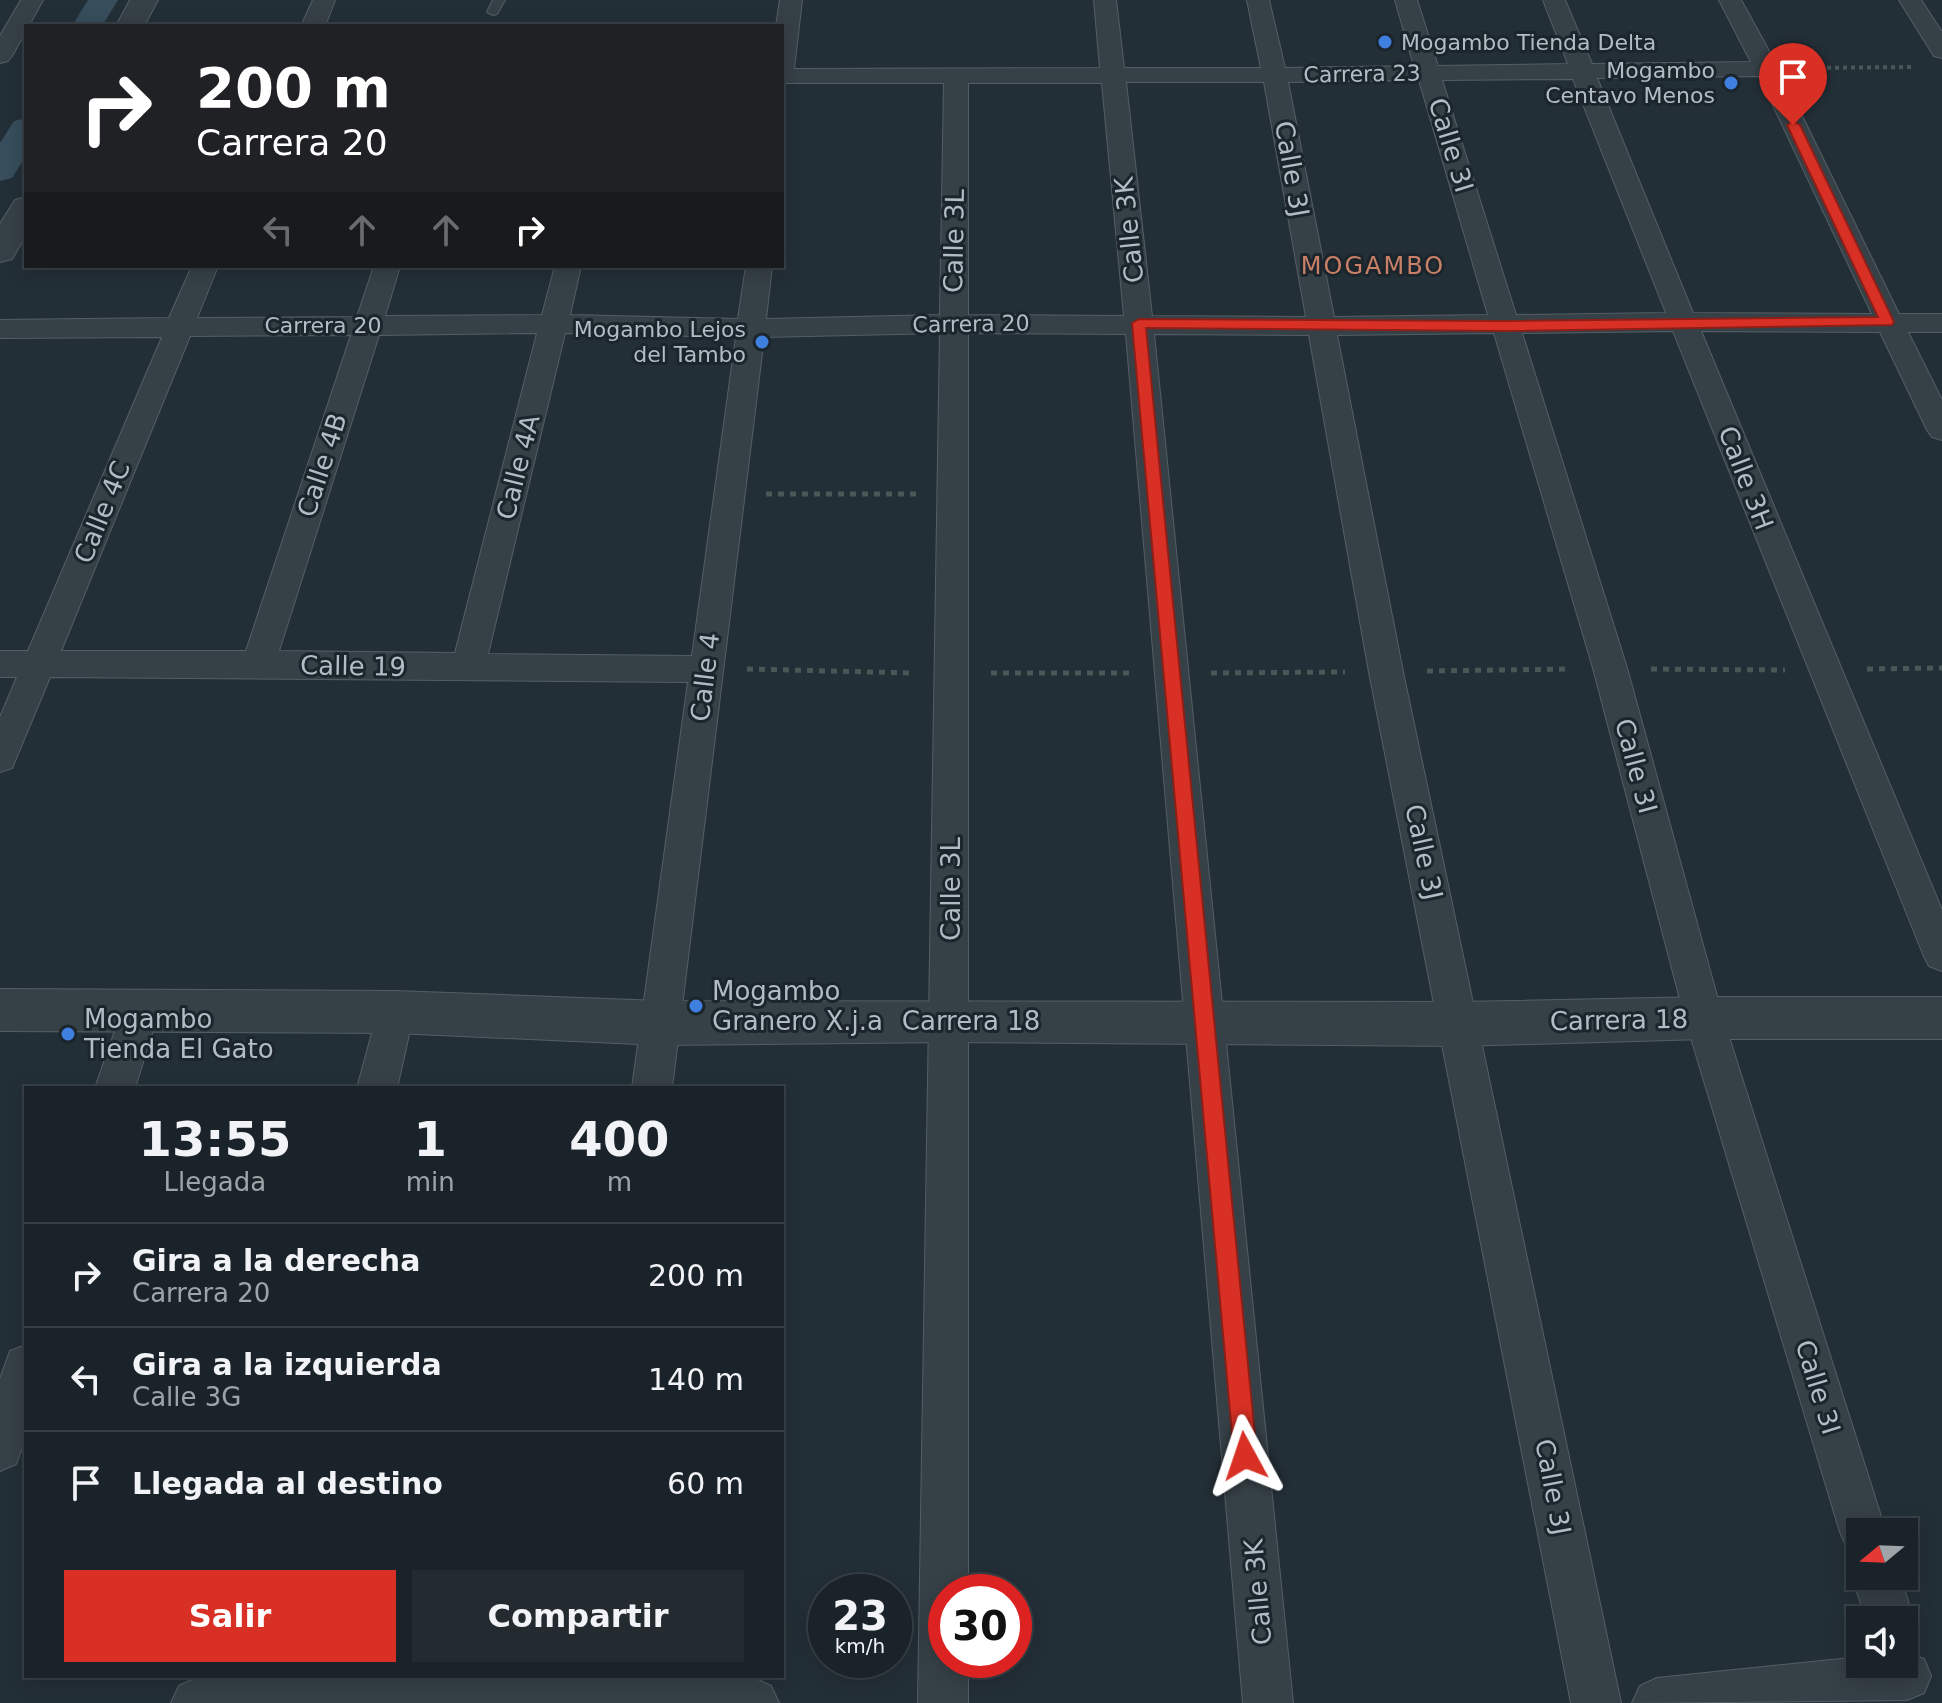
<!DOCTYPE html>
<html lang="es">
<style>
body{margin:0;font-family:"DejaVu Sans",sans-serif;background:#232b31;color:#f1f3f6;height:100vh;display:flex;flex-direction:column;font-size:30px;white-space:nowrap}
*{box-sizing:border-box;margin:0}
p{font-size:26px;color:#9fa4a8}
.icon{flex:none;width:44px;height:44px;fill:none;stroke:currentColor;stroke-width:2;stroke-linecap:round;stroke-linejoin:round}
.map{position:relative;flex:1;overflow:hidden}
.panel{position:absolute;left:24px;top:1086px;width:760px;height:592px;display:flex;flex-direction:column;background:#1a2329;border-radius:0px;box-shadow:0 4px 20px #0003,0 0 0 2px #384046}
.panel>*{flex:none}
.banner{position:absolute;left:24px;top:24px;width:760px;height:244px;border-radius:0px;box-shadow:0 4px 20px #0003,0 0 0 2px #384046;background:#202124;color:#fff;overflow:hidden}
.needle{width:52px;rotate:251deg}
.fabs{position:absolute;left:1846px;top:1518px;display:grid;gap:16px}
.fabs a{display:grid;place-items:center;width:72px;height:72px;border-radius:0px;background:#1a2329;box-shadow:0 4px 20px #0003,0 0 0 2px #384046;font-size:40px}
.speed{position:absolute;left:808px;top:1574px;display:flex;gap:16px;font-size:40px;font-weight:700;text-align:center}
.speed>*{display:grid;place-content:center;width:104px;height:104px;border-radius:50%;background:#1a2329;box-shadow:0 4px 20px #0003,0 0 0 2px #384046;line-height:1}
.speed small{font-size:20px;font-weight:400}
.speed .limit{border:12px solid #d22;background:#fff;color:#111}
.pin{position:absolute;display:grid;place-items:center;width:68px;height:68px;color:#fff;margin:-82px -34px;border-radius:50% 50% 50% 0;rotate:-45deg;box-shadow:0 0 8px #0007}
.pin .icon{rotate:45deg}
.me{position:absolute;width:88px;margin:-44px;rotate:355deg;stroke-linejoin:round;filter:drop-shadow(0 0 6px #0008)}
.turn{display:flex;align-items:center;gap:28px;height:168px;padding:0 40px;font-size:36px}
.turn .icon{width:104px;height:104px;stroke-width:2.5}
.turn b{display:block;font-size:56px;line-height:68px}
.lanes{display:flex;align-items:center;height:76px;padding:0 40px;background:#0003;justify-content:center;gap:40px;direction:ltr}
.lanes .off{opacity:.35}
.eta{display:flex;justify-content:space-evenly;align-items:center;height:136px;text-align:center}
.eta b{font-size:48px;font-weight:800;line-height:56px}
.cta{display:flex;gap:16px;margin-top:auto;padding:16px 40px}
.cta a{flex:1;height:92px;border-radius:0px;background:#d93025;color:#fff;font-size:32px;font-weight:800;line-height:92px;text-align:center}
.cta a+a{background:#232b31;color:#f1f3f6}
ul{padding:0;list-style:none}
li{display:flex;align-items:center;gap:24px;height:104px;padding:0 40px;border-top:2px solid #384046}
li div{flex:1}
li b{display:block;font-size:30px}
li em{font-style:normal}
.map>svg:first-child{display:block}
</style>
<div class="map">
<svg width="1942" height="1703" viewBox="0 0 1942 1703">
<rect width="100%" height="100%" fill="#232f37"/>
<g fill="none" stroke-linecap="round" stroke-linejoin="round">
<g fill="#384e5c" fill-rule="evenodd">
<path d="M88,0H118L102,26H72Z"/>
<path d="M26,118V156L12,178L0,181V143L14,121Z"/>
</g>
<defs>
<path id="service" d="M493,0H505L497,14L493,15L487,12Z"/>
<g id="minor">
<path d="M21,0H43L12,56L8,61L0,63V36Z"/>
<path d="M313,0H335L325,26H301Z"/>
<path d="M780,0H802L794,69L1100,68L1094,0H1116L1124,68H1261L1247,0H1269L1285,68L1414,66L1395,0H1417L1438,66L1568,64L1543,0H1565L1592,64L1751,62L1719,0H1741L1779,69L1899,314H1942V332H1908L1942,400V440L1932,437L1927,430L1880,332L1701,331L1942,910V971L1929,966L1923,954L1673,331L1522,333L1627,668L1723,1018L1886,1532H1860V1554L1847,1548L1840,1532L1685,1018L1593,668L1494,333L1337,335L1403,672L1621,1703H1571L1369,672L1309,335L1154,334L1293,1703H1243L1126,334L968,333V1592H946V1660H968V1703H918L940,333L764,337L672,1088H632L688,682L50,677L12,768L0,772V717L17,677H0V651H28L162,337L0,338V320L169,318L192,266H218L197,318L357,317L374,266H400L385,316L542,315L555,266H581L570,315L738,319L746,266H772L766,319L940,315L944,83H782V26H776ZM1759,76L1872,314L1693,313L1597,78ZM1573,79L1666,313L1516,315L1442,80ZM1419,80L1488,315L1334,317L1288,82ZM1126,82H1264L1306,317L1152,316ZM968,83H1102L1124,316L968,315ZM537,333L455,653L279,651L379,335ZM565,333L736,337L692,656L488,654ZM351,335L246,651H61L190,336Z"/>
<path d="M1899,0H1921L1942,32V58L1934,56Z"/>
<path d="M140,994L154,999L159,1011L135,1088H95L126,999Z"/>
<path d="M395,995L409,1000L414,1012L397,1088H357L381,1000Z"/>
<path d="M26,1345V1437L16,1464L0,1471V1379L10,1351Z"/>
<path d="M1859,1559L1860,1576H1900L1914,1620L1907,1637L1904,1638V1620H1866L1852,1576Z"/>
<path d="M1904,1652L1924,1659L1931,1676L1924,1693L1907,1700L1632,1703L1640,1686L1657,1678L1860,1657V1664H1904Z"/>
<path d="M261,1676H724L754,1678L771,1686L779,1703H171L179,1686L196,1678Z"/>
</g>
<g id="tertiary">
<path d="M130,0H158L144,26H116Z"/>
<path d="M26,197V235L12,259L0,262V224L15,200Z"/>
<path d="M0,989L395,991L660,1001L1460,1002L1704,997H1942V1039H1704L1460,1046L950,1042L660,1045L395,1033L0,1031Z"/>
</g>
</defs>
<use href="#service" stroke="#545e65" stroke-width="2"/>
<use href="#minor" stroke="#545e65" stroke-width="2"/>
<use href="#tertiary" stroke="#545e65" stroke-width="2"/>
<path stroke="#475957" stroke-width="4" stroke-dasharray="4 4" stroke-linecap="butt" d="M1803,68L1913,67"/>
<g stroke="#475957" stroke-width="5" stroke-dasharray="6 6" stroke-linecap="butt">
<path d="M766,494H916"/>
<path d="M747,669L913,673"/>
<path d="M1651,669L1785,670"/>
<path d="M1867,669L1942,668"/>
<path d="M1427,671L1569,669"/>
<path d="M991,673H1133"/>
<path d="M1211,673L1345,672"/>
</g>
<use href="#service" fill="#364147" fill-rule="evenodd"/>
<use href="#minor" fill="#364147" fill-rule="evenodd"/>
<use href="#tertiary" fill="#364147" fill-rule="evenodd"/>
</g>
<path fill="#d93025" stroke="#8d1f18" stroke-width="2" d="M1793,121L1800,125L1894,322L1892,325L1505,331L1146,328L1257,1456L1253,1464L1245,1467L1237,1464L1234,1456L1132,323L1139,319L1505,321L1878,317L1787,125Z"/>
<g fill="#3f7fe0" stroke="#1c252c" stroke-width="3">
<circle cx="1385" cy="42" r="8"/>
<circle cx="1731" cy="83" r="8"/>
<circle cx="762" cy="342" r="8"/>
<circle cx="696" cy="1006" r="8"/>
<circle cx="68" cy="1034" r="8"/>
</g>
<g text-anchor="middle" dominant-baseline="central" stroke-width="6" stroke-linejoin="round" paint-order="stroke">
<g font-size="22" fill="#b1bcc4" stroke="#1c252c" text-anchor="end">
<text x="1401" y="42" text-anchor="start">Mogambo Tienda Delta</text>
<text x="1715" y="70">Mogambo<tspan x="1715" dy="25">Centavo Menos</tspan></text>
<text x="746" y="329">Mogambo Lejos<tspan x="746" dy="25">del Tambo</tspan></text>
</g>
<g font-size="22" fill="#b1bcc4" stroke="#1c252c">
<text transform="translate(1362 74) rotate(-1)">Carrera 23</text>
<text transform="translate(971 324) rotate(-1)">Carrera 20</text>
<text x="323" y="325">Carrera 20</text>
</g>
<g font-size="24" letter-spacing="2" fill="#c98067" stroke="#1c252c">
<text x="1373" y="266">MOGAMBO</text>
</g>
<g font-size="26" fill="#b1bcc4" stroke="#1c252c">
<text transform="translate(1451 145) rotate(73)">Calle 3I</text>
<text transform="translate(1292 169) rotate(80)">Calle 3J</text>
<text transform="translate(1129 230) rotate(-96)">Calle 3K</text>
<text transform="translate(954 241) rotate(-89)">Calle 3L</text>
<text transform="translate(322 465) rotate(-72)">Calle 4B</text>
<text transform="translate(518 467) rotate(-76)">Calle 4A</text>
<text transform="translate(1746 478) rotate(69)">Calle 3H</text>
<text transform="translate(102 512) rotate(-68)">Calle 4C</text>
<text transform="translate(353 666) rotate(1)">Calle 19</text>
<text transform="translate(705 677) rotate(-83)">Calle 4</text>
<text transform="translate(1636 766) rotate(75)">Calle 3I</text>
<text transform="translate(1424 852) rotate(78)">Calle 3J</text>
<text transform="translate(951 889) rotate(-90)">Calle 3L</text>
<text transform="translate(1619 1020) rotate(-1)">Carrera 18</text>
<text x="971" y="1021">Carrera 18</text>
<text transform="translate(1818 1387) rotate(73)">Calle 3I</text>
<text transform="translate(1553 1487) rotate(79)">Calle 3J</text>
<text transform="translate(1258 1592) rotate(-95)">Calle 3K</text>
</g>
<g font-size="26" fill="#b1bcc4" stroke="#1c252c" text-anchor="start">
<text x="712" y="991">Mogambo<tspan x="712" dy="30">Granero X.j.a</tspan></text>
<text x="84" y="1019">Mogambo<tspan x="84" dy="30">Tienda El Gato</tspan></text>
</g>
</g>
</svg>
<div class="fabs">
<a><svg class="needle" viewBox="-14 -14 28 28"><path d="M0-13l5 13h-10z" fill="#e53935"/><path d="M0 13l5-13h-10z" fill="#9fa4a8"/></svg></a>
<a><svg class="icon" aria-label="sound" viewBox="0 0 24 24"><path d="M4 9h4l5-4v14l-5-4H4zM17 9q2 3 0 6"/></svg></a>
</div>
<div class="speed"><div>23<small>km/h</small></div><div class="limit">30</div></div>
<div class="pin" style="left:1793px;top:125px;background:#d93025"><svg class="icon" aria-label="arrive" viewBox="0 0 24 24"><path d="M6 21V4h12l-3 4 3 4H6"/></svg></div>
<svg class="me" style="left:1245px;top:1456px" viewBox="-20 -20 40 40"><path d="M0-17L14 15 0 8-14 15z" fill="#d93025" stroke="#fff" stroke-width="4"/></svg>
<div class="banner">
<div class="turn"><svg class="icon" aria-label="right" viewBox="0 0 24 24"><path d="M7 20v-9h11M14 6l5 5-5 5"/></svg><div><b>200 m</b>Carrera 20</div></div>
<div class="lanes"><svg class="icon off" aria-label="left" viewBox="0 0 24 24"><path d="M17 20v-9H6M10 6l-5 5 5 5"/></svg><svg class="icon off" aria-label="ahead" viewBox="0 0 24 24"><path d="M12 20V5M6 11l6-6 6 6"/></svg><svg class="icon off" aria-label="ahead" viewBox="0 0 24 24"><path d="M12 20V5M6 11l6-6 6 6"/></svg><svg class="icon" aria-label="right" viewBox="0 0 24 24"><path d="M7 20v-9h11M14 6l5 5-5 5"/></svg></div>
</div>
<section class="panel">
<div class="eta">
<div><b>13:55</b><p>Llegada</p></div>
<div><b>1</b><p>min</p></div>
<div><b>400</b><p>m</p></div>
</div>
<ul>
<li><svg class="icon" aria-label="right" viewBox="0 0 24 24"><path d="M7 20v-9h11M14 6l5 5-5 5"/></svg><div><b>Gira a la derecha</b><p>Carrera 20</p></div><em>200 m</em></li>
<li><svg class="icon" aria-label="left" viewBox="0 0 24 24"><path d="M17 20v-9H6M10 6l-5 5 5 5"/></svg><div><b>Gira a la izquierda</b><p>Calle 3G</p></div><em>140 m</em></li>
<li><svg class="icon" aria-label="arrive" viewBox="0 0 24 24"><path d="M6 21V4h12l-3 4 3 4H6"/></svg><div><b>Llegada al destino</b></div><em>60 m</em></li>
</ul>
<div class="cta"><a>Salir</a><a>Compartir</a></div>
</section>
</div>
